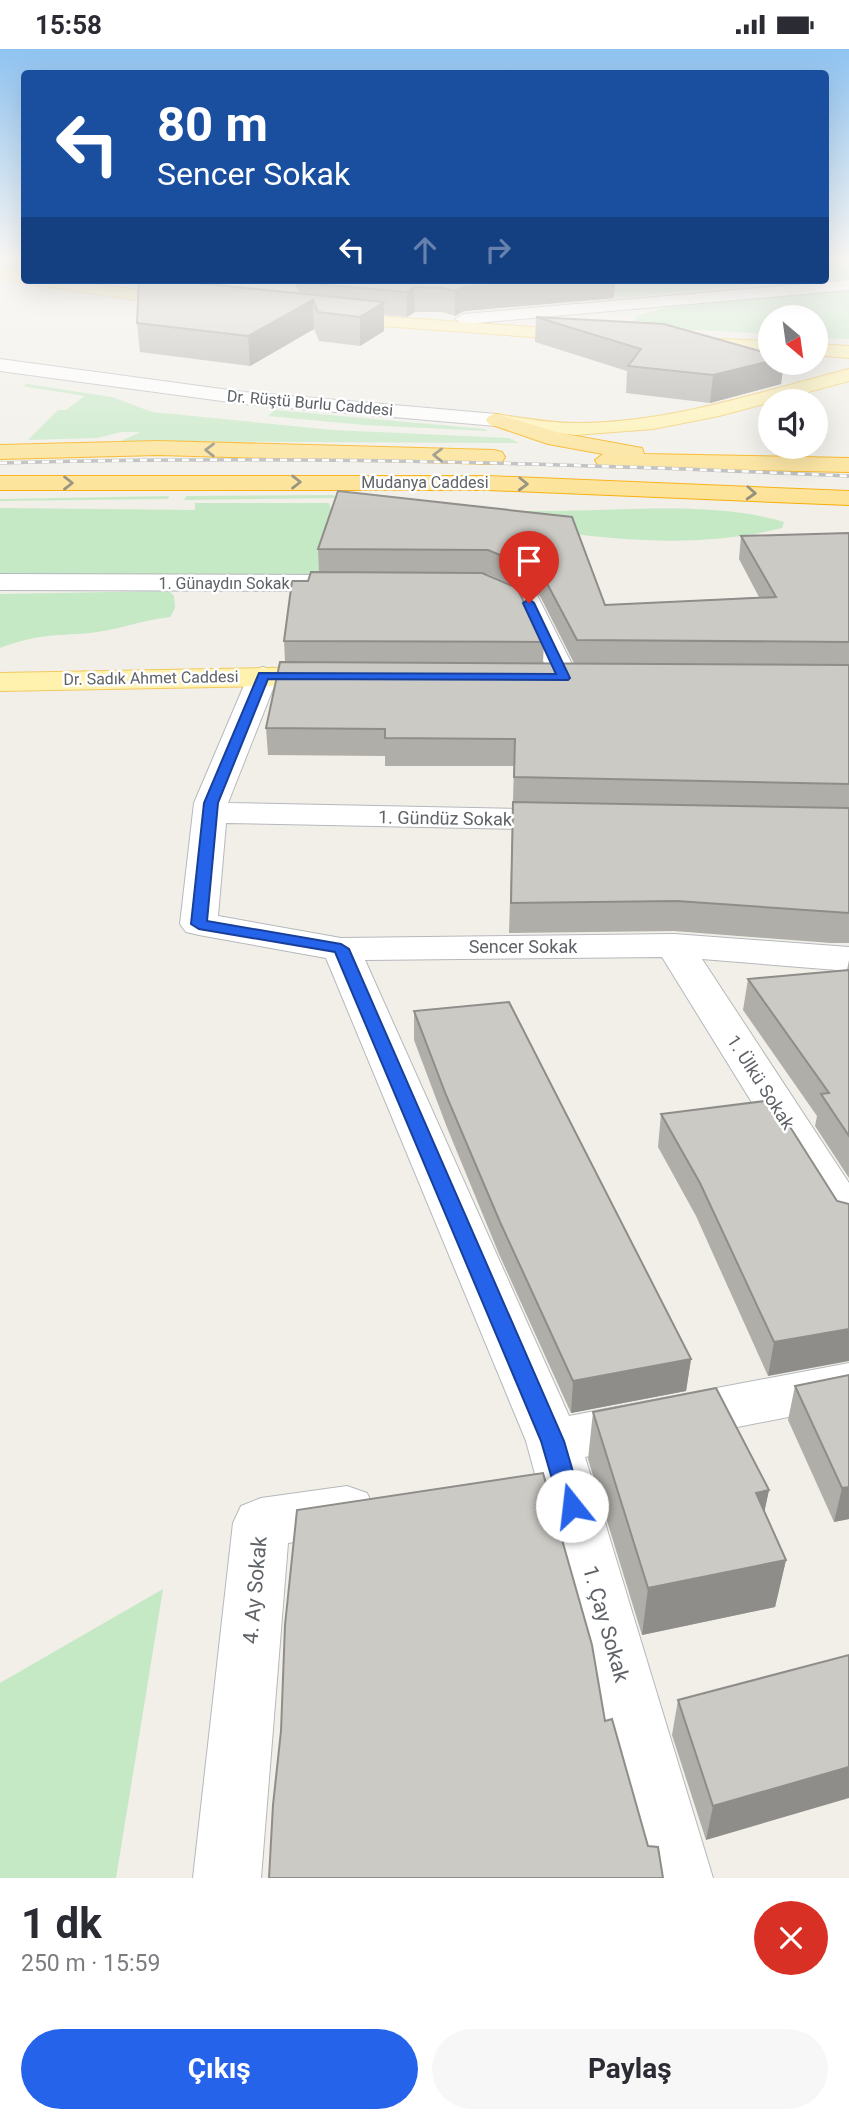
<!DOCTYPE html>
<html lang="tr">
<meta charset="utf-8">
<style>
body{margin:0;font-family:Roboto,sans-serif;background:#f7f7f7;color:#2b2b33;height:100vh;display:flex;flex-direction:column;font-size:26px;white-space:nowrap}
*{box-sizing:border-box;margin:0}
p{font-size:23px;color:#7c7c81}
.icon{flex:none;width:38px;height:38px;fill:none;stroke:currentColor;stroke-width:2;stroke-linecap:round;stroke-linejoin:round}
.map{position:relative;height:1829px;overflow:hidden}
.side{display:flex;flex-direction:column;background:#fff;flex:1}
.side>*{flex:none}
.hud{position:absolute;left:21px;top:21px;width:808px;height:214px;border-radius:7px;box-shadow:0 7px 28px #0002;background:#1a4fa0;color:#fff;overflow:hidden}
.needle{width:46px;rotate:151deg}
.tools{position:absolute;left:758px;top:256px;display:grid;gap:14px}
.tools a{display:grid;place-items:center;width:70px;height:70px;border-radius:50%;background:#fff;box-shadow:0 7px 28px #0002;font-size:35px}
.pin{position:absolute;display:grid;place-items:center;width:60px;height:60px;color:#fff;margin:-72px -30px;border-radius:50% 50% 50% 0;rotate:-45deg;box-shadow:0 0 7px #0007}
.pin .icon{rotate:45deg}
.me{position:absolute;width:77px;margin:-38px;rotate:344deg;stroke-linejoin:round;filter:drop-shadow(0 0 5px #0008)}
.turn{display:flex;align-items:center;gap:24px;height:147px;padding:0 21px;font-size:32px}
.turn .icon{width:91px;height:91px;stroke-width:2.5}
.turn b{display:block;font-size:49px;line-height:60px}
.lanes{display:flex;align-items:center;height:66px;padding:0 21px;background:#0003;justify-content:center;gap:35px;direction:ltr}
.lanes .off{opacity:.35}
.round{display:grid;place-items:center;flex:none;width:74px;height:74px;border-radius:37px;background:#f7f7f7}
.headline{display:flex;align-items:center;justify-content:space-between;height:119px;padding:0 21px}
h1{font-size:42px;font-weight:700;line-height:52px}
.primary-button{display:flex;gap:14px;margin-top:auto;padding:14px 21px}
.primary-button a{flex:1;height:80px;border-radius:42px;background:#2563eb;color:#fff;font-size:28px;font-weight:700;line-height:80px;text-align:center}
.primary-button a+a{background:#f7f7f7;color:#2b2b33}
.status{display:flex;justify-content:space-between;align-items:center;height:49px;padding:0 35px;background:#fff;direction:ltr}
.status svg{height:19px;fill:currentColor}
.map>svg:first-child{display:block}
</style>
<div class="status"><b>15:58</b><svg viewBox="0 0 49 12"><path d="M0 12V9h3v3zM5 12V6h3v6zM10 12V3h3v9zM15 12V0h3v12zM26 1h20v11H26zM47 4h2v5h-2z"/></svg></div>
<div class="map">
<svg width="849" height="1829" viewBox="0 0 849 1829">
<rect width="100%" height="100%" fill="#f1efe8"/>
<g fill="#c5e8c5">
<path d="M826,207L849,208V232L757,235L619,249L602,231H826Z"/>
<path d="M849,242V290L816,289V268H770V285L661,279L635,274V268C702,245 779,247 849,242Z"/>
<path d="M27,335L112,348L152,363L333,381L509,389L519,394L121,392L140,383H121L98,389L28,391L58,361H66L85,347L22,337Z"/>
<path d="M275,361L485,380L488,382L364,376L268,367Z"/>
<path d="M333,446L337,449L184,451L186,447Z"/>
<path d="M169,447L168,450L0,452V450Z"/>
<path d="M195,454H329L332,463L320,527L0,529V459L195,461Z"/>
<path d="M400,456C447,458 493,462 539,462C617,463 710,451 784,473L782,479C656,510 525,477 400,456Z"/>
<path d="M169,542L174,547L175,559L170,568C143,571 117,581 90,584C52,587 37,585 0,599V545Z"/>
<path d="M163,1540L116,1829H0V1634Z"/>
</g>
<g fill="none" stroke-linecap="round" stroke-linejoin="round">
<defs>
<g id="minor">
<path d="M220,231H236L235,234L252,244L250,248C240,250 224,244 218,236Z"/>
<path d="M849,231V241L464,275L455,270L464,265Z"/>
<path d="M0,310L244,343L496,365L503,367L506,371L503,375L496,377L244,355L0,322Z"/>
<path d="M0,525L344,526L353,528L357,534L353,540L344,542L0,541Z"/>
<path d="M474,527L495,529L538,548L579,629L574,635L564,638L554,635L518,559L482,543L465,541L461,535L465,529Z"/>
<path d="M263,618L273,621L278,627L228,754L565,761L577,764L582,771L577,778L565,781L226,774L218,867L341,889L674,885L849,898V922L702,910L849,1134V1188L832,1183L662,908L365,911L569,1367L849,1314V1356L585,1408L713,1829H645L526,1392L326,909L199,886L186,883L180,875L194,754L248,627L253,621Z"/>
<path d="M347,1437L367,1444L375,1461L367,1478L347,1485L288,1494L261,1829H193L233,1474L241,1457L261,1449Z"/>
</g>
<g id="major">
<path d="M0,219L24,224V231H69L190,249L198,254L190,259L24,234L0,229Z"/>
<path d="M333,264L588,282L597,287L588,292L327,273L324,269L327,265Z"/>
<path d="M690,289L770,292V304L684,298L681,294L684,290Z"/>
<path d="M816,295L849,297V309L816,306Z"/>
<path d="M849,320V332L719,367L653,380L575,386L496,377L489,375L486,371L489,367L496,365C522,369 549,374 576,374C670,374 759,343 849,320Z"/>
<path d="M329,618L339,621L344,627L339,633L329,636L0,642V624Z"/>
</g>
<g id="highway">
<path d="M496,365L560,384L642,399L644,405L849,409V423L606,418L598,416L595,411L603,405L548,395L489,375L486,371L489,367Z"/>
<path d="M158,392L494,401L502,403L505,408L502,413L494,415L158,406L0,410V396Z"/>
<path d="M0,427H488L849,442V456L488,441H0Z"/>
</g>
</defs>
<use href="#minor" stroke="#b5b8bc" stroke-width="2"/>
<use href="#major" stroke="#f2c960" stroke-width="2"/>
<use href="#highway" stroke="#f9ab00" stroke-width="2"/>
<use href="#minor" fill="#fff" fill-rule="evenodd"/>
<use href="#major" fill="#fff2af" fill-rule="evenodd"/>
<use href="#highway" fill="#fde293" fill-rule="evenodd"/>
<defs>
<path id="rail" d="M0,414C283,406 566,414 849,427"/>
</defs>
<use href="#rail" stroke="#b6b7b8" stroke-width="3.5"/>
<use href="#rail" stroke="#fff" stroke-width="2.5" stroke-dasharray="7" stroke-linecap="butt"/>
</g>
<g fill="#afaea9" fill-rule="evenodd">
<path d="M293,231H615L614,249L464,262L455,267L442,263H415L407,268L384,266V282L360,297L319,292L314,280L250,317L140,303L137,274L299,244Z"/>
<path d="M536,268L770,313H784L781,335L710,354L626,344L627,322L535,293Z"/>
<path d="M572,468L605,556L759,548L739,510L741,487L849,484V894H831L674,882L509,884L514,717H385V707L268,706L266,679L285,613L284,592L308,532L319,523L318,500ZM484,525H487L540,547L574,614H543L544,593Z"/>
<path d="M849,911V1129L815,1077L817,1067L743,961L748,930L847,921Z"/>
<path d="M414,962L691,1310L686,1342L571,1364L499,1205L446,1076L414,991Z"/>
<path d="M661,1065L837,1152L768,1327L696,1167L658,1098Z"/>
<path d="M849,1326V1470L834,1473L788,1371L795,1337Z"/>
<path d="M593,1363L769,1441L764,1463L786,1511L775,1558L642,1586L588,1410Z"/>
<path d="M849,1606L706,1791L672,1686L678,1651Z"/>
</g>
<g fill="#8f8d8a">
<path d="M545,231H615L614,249L464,262L455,267V242L464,238Z"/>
<path d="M414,238L415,263L407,268V243Z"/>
<path d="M313,251L314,280L250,317L248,287Z"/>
<path d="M384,253V282L360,297V268Z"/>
<path d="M770,312V313H784L781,335L710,354L713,326Z"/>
<path d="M849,1280V1312L768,1327L774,1293Z"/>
<path d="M691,1310L686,1342L571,1364L573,1332Z"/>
<path d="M849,1438V1470L834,1473L842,1439Z"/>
<path d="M769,1441L759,1488L756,1444Z"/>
<path d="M786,1511L775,1558L642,1586L648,1539Z"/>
<path d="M849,1718V1749L706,1791L713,1757Z"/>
</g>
<g fill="#cccac5" stroke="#8f8d8a" stroke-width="2">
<path d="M139,231H168L384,253L360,268L318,263L313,251L248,287L137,274Z"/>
<path d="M303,231H545L464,238L455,242L442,239L414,238L407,243L304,234Z"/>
<path d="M536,268L664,275L770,305V312L713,326L628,317L641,300Z"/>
<path d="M338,442L572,468L605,556L776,548L741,487L849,484V593L577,591L541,523L488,501L318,500Z"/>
<path d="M311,523L482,524L517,539L544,593L284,592L292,532H308Z"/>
<path d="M280,613L849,616V735L514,728L515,690L385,689V680L266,679Z"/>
<path d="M513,753L849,759V864L677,852L511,854Z"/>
<path d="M849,921V1087L821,1045L829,1044L748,930Z"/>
<path d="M509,953L691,1310L573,1332L500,1173L446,1046L414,962Z"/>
<path d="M773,1051L837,1152L849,1155V1280L774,1293L700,1134L661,1065Z"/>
<path d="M849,1326V1438L842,1439L795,1337Z"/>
<path d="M716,1339L769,1441L756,1444L786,1511L648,1539L593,1363Z"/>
<path d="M543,1424L592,1596L605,1672L612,1670L648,1797L658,1798L663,1829H269L273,1756L281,1682L285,1576L297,1461Z"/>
<path d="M849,1606V1718L713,1757L678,1651Z"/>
</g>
<defs><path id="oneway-chevron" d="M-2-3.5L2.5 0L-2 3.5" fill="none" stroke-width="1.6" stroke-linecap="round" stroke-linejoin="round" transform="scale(1.75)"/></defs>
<g stroke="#8e8975">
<use href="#oneway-chevron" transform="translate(210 401) rotate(-179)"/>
<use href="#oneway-chevron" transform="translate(438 406) rotate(-179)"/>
<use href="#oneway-chevron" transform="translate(296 433)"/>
<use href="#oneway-chevron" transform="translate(68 434)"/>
<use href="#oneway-chevron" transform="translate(523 435) rotate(2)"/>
<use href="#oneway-chevron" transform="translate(751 444) rotate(3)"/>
</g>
<linearGradient id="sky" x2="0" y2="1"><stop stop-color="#8fc3f1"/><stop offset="0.45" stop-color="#f9f8f5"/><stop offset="1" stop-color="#f9f8f5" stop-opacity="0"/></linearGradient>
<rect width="849" height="463" fill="url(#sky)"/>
<path fill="#2563eb" stroke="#184099" stroke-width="2" d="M529,550L534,554L570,629L568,631L268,630L218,754L207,872L341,895L349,900L564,1392L583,1457L580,1464L572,1467L564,1464L560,1457L541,1392L335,903L199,880L191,875L204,754L259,624L556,625L523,554Z"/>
<g text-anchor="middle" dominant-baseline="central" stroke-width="5" stroke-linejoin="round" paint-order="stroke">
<g font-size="16" fill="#5f6368" stroke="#fff">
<text transform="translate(310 354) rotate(5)">Dr. Rüştü Burlu Caddesi</text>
<text x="425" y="433">Mudanya Caddesi</text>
<text x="224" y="534">1. Günaydın Sokak</text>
<text transform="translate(151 629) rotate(-1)">Dr. Sadık Ahmet Caddesi</text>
</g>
<g font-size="18" fill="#5f6368" stroke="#fff">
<text transform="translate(445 769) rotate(1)">1. Gündüz Sokak</text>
<text x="523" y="897">Sencer Sokak</text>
<text transform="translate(761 1033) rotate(57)">1. Ülkü Sokak</text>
</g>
<g font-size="21" fill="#5f6368" stroke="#fff">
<text transform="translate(255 1541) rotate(-85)">4. Ay Sokak</text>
<text transform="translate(606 1575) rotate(74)">1. Çay Sokak</text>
</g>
</g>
</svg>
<div class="tools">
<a><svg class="needle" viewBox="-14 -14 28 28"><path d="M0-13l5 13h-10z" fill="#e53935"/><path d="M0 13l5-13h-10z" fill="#7c7c81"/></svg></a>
<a><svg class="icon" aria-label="sound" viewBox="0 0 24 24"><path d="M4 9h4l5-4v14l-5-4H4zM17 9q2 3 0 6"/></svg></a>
</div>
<div class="pin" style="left:529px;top:554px;background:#d93025"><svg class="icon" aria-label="arrive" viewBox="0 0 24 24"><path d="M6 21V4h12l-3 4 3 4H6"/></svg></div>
<svg class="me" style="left:572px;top:1457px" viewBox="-20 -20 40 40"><circle r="19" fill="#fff"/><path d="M0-13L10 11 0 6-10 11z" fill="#2563eb"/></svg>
<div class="hud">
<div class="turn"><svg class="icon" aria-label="left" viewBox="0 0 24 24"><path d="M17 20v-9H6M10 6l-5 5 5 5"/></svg><div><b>80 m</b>Sencer Sokak</div></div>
<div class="lanes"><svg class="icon" aria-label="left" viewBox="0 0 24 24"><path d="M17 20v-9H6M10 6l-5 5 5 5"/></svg><svg class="icon off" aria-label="ahead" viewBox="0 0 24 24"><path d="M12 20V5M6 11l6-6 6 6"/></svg><svg class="icon off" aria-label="right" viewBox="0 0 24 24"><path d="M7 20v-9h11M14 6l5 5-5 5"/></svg></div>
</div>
</div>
<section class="side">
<div class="headline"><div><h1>1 dk</h1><p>250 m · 15:59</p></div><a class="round" style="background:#d93025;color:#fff"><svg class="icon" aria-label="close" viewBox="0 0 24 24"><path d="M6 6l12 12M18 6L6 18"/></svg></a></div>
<div class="primary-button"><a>Çıkış</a><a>Paylaş</a></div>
</section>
